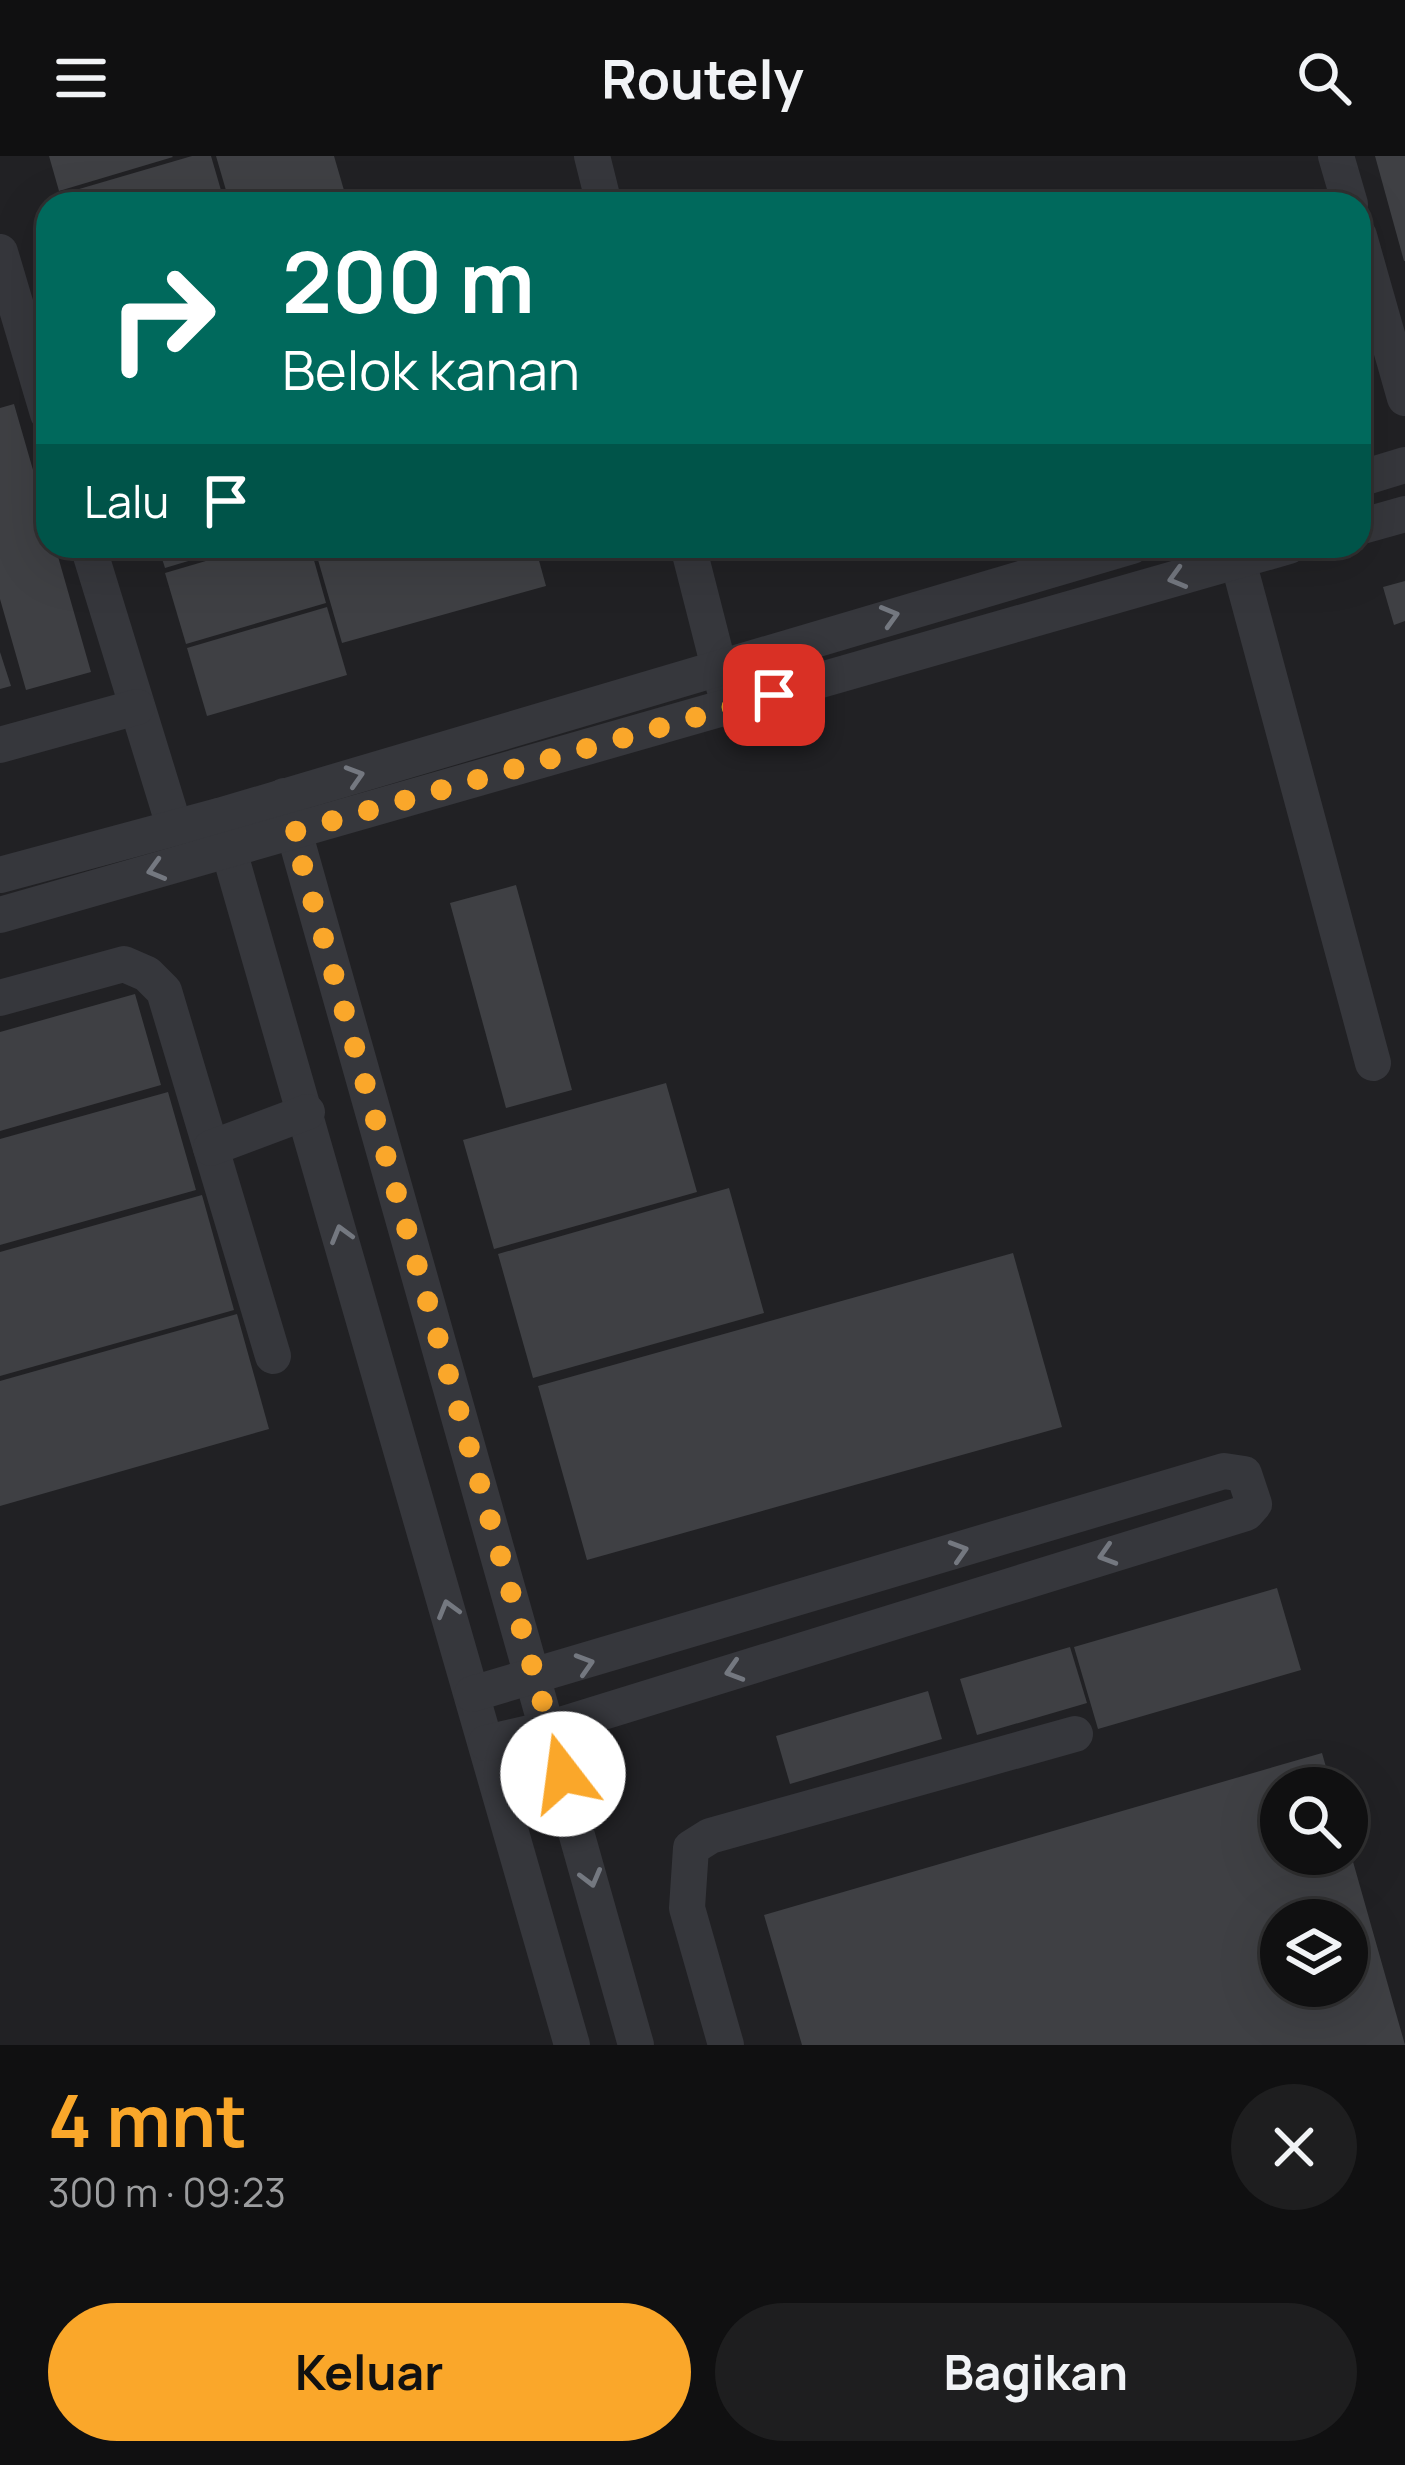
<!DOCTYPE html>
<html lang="id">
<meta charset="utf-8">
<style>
body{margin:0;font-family:Manrope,sans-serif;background:#1e1e1f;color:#f1f3f6;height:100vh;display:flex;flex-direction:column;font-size:45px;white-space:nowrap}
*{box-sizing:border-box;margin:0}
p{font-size:39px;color:#9c9d9f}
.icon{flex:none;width:66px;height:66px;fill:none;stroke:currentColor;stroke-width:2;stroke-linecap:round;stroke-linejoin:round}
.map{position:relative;height:1889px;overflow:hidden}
.details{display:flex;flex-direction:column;background:#101011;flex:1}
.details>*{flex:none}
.top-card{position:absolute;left:36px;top:36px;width:1335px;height:366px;border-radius:36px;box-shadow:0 12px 48px #0002,0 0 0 3px #303031;background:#00695c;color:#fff;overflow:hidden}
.tools{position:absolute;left:1260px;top:1611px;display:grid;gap:24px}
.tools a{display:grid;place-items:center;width:108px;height:108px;border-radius:50%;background:#101011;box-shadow:0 12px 48px #0002,0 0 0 3px #303031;font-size:60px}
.pin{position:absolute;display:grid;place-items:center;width:102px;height:102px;color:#fff;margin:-51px;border-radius:24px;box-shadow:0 6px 18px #0006}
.me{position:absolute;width:132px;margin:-66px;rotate:345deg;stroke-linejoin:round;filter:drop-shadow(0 0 9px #0008)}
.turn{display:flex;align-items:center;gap:42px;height:252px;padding:0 48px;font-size:54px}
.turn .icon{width:156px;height:156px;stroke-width:2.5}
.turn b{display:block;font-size:84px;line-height:102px}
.then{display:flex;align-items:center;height:114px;padding:0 48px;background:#0003;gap:24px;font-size:45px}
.round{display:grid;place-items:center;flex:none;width:126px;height:126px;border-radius:63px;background:#1e1e1f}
.headline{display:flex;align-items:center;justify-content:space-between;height:204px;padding:0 48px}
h1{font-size:72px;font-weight:700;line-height:90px;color:#faa72a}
.primary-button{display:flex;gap:24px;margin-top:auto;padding:24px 48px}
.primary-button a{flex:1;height:138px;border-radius:72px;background:#faa72a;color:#111;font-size:48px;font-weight:700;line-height:138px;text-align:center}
.primary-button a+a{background:#1e1e1f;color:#f1f3f6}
header{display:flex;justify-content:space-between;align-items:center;height:156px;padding:0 48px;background:#101011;font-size:54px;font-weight:700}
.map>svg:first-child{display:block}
</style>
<header><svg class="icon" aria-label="menu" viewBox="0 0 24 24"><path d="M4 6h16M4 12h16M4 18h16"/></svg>Routely<svg class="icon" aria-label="search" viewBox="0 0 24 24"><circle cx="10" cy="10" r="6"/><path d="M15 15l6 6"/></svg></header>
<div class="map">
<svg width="1405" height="1889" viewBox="0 0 1405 1889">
<rect width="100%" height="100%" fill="#151517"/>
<path fill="#212124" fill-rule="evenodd" d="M0,0H1405V1889H0ZM48,48H1359V390H48ZM1281,1632H1347V1698H1281ZM1281,1764H1347V1830H1281Z"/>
<g fill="#3f4044" fill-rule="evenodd">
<path d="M49,0H172L173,1L59,35Z"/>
<path d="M192,0H211L225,48H65L62,38Z"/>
<path d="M216,0H334L348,48H230Z"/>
<path d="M1375,0H1405V105H1404Z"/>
<path d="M14,248L48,366V390H55L91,516L26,534L0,443V252Z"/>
<path d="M158,390H235V391L165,412Z"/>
<path d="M257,390H310L326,447L186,488L165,417Z"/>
<path d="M314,390H535L546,430L342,487Z"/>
<path d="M1405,425V465L1394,469L1383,431Z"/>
<path d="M327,451L347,519L207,560L187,492Z"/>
<path d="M0,496L11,530L0,533Z"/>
<path d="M516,729L572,934L506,952L450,747Z"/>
<path d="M135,838L161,929L0,975V876Z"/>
<path d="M666,927L697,1036L494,1093L463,984Z"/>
<path d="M168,936L196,1034L0,1089V983Z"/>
<path d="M729,1032L764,1157L533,1222L498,1098Z"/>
<path d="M202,1039L234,1154L0,1220V1096Z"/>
<path d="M1013,1097L1062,1271L587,1404L538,1230Z"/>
<path d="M237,1158L269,1273L0,1350V1225Z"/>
<path d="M1277,1432L1301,1514L1098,1573L1074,1491Z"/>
<path d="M1070,1491L1087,1547L977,1579L960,1523Z"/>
<path d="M928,1535L942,1583L790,1628L776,1580Z"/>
<path d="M1322,1597L1332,1632H1281V1698H1347L1348,1688L1405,1889H802L764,1759ZM1281,1764H1347V1830H1281Z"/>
</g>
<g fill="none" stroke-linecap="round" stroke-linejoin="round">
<g stroke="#36373c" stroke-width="36">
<path d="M592,0L604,48"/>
<path d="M1336,0L1350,48"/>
<path d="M1359,80L1405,242"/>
<path d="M0,96L48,258"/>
<path d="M1359,323L1405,309"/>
<path d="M1359,371L1405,358"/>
<path d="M88,390L174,670"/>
<path d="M688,390L724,531"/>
<path d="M1234,390L1373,907"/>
<path d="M0,589L137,551"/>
<path d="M284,640L636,1889"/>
<path d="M219,660L572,1889"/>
<path d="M0,719L219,660L1132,390"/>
<path d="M0,759L1289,390"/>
<path d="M0,842L124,808L147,818L164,835L273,1200"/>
<path d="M211,992L307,956"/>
<path d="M472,1538L1224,1315L1244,1318L1254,1348L1246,1357L551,1572L486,1587"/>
<path d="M726,1889L687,1752L691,1692L710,1680L1075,1578"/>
</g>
</g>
<defs><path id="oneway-chevron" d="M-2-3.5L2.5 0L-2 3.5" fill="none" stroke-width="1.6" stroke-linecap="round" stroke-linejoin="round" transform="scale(3)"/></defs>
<g stroke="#747880">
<use href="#oneway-chevron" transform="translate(1177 422) rotate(164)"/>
<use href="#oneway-chevron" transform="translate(890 460) rotate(-16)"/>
<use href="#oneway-chevron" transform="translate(355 620) rotate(-17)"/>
<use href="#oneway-chevron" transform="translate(156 714) rotate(164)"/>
<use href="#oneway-chevron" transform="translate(341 1078) rotate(-106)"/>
<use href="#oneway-chevron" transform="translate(959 1395) rotate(-17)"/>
<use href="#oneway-chevron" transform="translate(1107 1399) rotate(163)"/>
<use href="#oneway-chevron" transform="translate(448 1453) rotate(-106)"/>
<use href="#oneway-chevron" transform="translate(585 1508) rotate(-17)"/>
<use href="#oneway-chevron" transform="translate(734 1515) rotate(163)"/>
<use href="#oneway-chevron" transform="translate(591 1722) rotate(75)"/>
</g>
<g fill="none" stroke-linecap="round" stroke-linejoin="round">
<path stroke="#faa72a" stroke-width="21" stroke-dasharray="0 37.8" d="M563,1618L293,676L774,539"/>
</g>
</svg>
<div class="tools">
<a><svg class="icon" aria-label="search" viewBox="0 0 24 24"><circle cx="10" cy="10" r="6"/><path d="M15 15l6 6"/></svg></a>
<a><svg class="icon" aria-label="layers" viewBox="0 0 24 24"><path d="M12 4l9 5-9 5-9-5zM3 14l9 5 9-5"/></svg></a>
</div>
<div class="pin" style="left:774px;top:539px;background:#d93025"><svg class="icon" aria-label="arrive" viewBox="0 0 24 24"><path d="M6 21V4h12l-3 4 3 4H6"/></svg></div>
<svg class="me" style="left:563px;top:1618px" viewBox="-20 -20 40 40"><circle r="19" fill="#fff"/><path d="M0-13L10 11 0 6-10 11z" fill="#faa72a"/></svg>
<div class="top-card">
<div class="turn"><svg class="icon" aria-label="right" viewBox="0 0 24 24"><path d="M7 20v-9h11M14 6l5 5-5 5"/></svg><div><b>200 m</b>Belok kanan</div></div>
<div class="then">Lalu<svg class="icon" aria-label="arrive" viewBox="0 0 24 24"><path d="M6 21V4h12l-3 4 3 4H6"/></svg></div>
</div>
</div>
<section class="details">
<div class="headline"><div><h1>4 mnt</h1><p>300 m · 09:23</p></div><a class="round"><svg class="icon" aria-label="close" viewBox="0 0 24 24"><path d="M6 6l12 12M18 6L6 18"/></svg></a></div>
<div class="primary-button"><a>Keluar</a><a>Bagikan</a></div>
</section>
